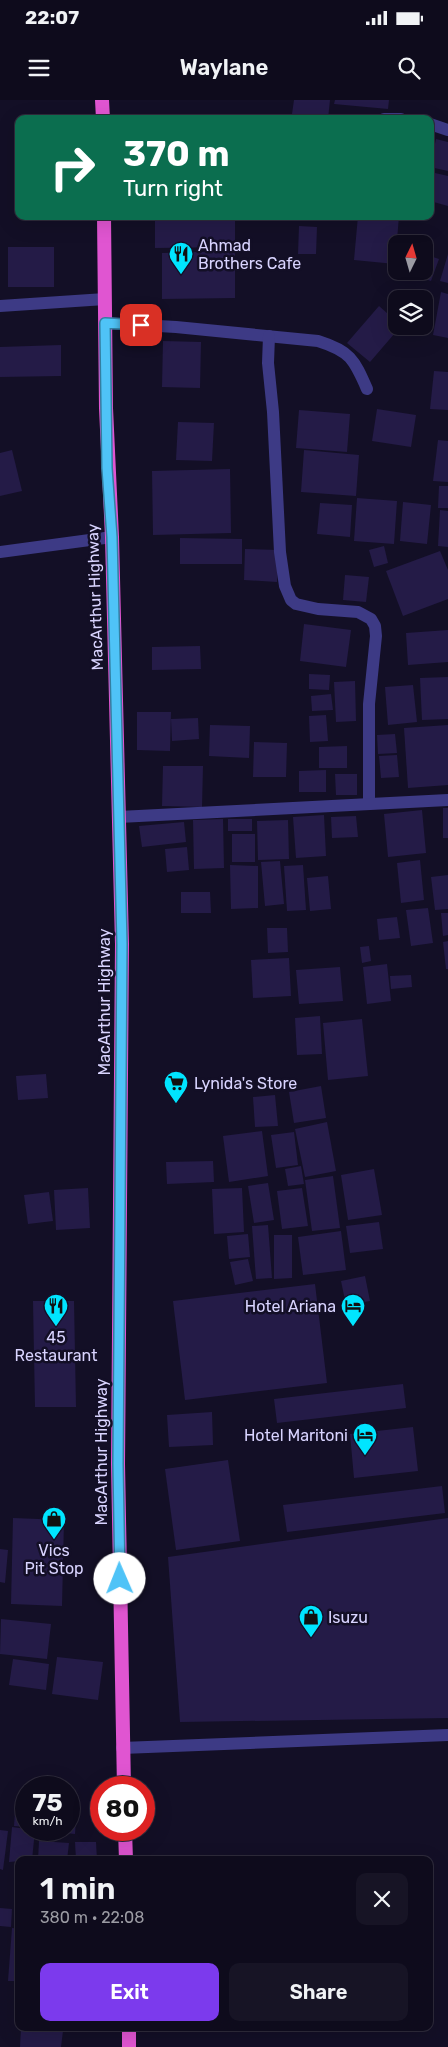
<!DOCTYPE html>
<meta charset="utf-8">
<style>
body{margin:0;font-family:Rubik,sans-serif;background:#171425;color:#f1f3f6;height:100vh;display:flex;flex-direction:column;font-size:19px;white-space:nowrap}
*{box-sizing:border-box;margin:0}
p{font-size:16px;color:#9b9ba3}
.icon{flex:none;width:28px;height:28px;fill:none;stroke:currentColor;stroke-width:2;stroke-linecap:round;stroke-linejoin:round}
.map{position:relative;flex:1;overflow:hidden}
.sheet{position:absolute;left:15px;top:1756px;width:418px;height:175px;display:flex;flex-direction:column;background:#0e0b1c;border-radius:10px;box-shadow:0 5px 20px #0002,0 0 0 1px #2e2b3b}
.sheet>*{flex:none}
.guide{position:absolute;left:15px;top:15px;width:419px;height:105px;border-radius:10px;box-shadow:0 5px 20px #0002,0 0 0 1px #2e2b3b;background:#0b6e4f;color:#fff;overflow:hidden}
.needle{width:32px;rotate:5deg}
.tools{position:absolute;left:388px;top:135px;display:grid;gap:10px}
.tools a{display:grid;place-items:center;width:45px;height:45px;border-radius:10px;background:#0e0b1c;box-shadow:0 5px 20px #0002,0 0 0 1px #2e2b3b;font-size:25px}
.speed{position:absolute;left:15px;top:1676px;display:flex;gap:10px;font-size:25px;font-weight:700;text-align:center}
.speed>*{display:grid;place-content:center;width:65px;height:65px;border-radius:50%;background:#0e0b1c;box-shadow:0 5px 20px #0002,0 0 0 1px #2e2b3b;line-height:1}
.speed small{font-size:12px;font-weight:400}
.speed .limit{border:8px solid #d22;background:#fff;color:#111}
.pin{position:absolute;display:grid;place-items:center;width:42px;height:42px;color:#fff;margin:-21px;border-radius:10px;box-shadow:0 2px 8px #0006}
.me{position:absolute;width:55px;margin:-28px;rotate:359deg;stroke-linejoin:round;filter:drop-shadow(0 0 4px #0008)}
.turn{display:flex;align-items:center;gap:18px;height:105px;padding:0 25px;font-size:22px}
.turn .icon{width:65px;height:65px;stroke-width:2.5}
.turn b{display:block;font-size:35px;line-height:42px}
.round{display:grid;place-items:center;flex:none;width:52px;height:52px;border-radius:10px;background:#171425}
.summary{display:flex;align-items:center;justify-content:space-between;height:85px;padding:0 25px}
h1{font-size:30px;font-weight:600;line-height:38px}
.primary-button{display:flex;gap:10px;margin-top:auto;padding:10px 25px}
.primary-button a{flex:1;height:58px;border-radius:10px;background:#7c3aed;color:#fff;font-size:20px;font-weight:600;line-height:58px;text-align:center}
.primary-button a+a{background:#171425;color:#f1f3f6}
.status{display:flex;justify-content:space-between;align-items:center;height:35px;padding:0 25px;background:#0e0b1c;direction:ltr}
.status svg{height:14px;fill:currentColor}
header{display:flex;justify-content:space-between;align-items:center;height:65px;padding:0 25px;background:#0e0b1c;font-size:22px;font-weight:600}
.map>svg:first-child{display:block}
</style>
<div class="status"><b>22:07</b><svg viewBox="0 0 49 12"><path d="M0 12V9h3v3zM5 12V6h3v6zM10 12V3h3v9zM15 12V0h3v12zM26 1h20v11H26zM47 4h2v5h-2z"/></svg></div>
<header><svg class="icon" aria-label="menu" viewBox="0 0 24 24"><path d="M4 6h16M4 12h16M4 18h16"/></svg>Waylane<svg class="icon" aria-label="search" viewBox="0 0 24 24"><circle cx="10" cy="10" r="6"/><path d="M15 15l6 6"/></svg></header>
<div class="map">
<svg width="448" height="1947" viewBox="0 0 448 1947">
<rect width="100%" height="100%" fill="#130f26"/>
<g fill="#241b47">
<path d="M294,0H330L328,19L292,14Z"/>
<path d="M335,0H389L388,9L334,4Z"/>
<path d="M436,39L448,42V71L430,67Z"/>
<path d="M435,73L448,76V106L430,101Z"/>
<path d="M155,116H235V147L155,148Z"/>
<path d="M358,116H399L395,164L354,160Z"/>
<path d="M299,126L317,127L316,154H298Z"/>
<rect x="8" y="147" width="46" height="40"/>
<path d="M235,151V198L162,199V153Z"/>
<path d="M424,154L439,159L431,181L411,174L412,171H424Z"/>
<path d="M448,154V183L440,181Z"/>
<path d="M441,192L448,194V238L433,235Z"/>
<path d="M379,206L396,221V226H401L370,262L347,243Z"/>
<path d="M163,241L201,242L200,288L162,287Z"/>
<path d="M61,245V276L0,277V247Z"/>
<path d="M434,271L448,272V310L430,309Z"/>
<path d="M377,309L416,315L411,347L372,341Z"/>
<path d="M299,310L350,314L347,352L296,348Z"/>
<path d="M178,322L214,323L212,361L176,360Z"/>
<path d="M438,340L448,341V382L433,381Z"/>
<path d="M12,350L22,391L0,396V353Z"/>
<path d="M304,350L359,355L356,396L301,392Z"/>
<path d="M230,369L231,433L153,435L152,371Z"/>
<path d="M439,386H448V408H438Z"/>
<path d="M357,398L397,401L394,444L354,441Z"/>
<path d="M403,402L431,405L427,444L400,441Z"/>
<path d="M320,403L352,405L350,437L317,434Z"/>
<path d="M440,410L448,411V447L438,446Z"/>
<path d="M180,438L242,439V464H180Z"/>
<path d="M384,446L388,463L374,467L369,450Z"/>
<path d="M245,449L278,450L277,482L244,480Z"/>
<path d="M440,451L448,470V499L403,516L386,471Z"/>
<path d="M345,475L369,477L366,502L343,500Z"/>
<path d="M304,524L351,530L346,567L300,561Z"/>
<path d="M448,530V562L408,565L406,533Z"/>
<path d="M200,546L201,569L152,570V547Z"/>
<path d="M309,574L330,575L329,590L309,589Z"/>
<path d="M448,577V619L422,620L420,578Z"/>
<path d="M355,581L356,621L336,622L334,582Z"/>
<path d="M413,585L417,622L388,625L385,587Z"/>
<path d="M331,594L333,610L312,611L311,596Z"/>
<path d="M137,612H171L170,651L137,650Z"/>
<path d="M326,615L328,641L310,642L309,616Z"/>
<path d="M198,618L199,639L172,641L171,619Z"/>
<path d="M210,625L250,626L249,658L209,656Z"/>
<path d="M448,625V685L408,688L404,628Z"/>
<path d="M395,634L397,653L378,654L377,635Z"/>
<path d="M254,642L287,643L286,677H253Z"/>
<path d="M347,646V668H319V647Z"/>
<path d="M397,655L399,677L381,678L379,656Z"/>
<path d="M163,666H203L202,707L162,706Z"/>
<path d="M326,670V692H299V671Z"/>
<path d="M335,674H357V695H336Z"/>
<rect x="443" y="708" width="5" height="30"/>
<path d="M422,710L426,753L388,757L384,714Z"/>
<path d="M324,715L326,756L296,758L293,717Z"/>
<path d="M356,716L358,737L332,738L331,717Z"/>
<path d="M223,719L224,768L194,769L193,720Z"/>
<rect x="228" y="719" width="24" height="12"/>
<path d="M288,720L289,759L258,760L257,721Z"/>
<path d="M184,722L186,742L142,747L139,726Z"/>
<rect x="232" y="734" width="23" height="28"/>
<path d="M187,747L189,770L167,772L165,749Z"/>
<path d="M420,760L424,800L401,803L397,763Z"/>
<path d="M280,761L284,804L265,806L261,762Z"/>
<path d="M230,765L258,766V808L231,809Z"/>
<path d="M303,765L306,810L287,811L284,766Z"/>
<path d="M448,775V809L435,810L431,777Z"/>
<path d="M328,776L331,809L310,811L307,778Z"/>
<path d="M181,792H210L211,813H181Z"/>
<path d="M428,808L433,843L411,846L406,810Z"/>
<path d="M441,813H448V835L443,836Z"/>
<path d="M397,817L400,838L379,840L377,819Z"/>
<path d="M267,828H287L288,852L268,853Z"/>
<path d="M448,841V869H446L443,842Z"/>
<path d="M369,846L371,861L362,863L360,847Z"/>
<path d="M289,858L291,896L253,898L251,860Z"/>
<path d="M387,864L391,901L367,904L363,867Z"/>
<path d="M340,867L343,901L299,904L296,870Z"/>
<path d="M411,875L412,887L391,889L390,876Z"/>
<path d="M320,916L322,954L297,955L295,918Z"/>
<path d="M362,919L368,976L328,980L323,923Z"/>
<path d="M46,974L48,998L18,1000L16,976Z"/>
<path d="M321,986L326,1018L294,1023L289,992Z"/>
<path d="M275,995L278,1026L255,1027L253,997Z"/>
<path d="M327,1022L336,1071L305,1077L295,1029Z"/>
<path d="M262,1031L268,1076L229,1082L223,1036Z"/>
<path d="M294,1032L298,1065L276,1068L271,1035Z"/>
<path d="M213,1061L214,1082L167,1084L166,1062Z"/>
<path d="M301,1066L304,1084L288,1086L285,1069Z"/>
<path d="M374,1069L382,1115L348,1120L341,1075Z"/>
<path d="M333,1076L340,1128L312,1131L305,1080Z"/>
<path d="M268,1083L274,1120L254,1123L248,1086Z"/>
<path d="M88,1088L90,1128L56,1130L54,1090Z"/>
<path d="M242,1088L244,1132L214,1134L212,1089Z"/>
<path d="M302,1088L308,1126L282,1129L277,1091Z"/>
<path d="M49,1092L53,1121L28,1124L24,1095Z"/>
<path d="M379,1122L383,1149L350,1153L346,1126Z"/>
<path d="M268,1125L272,1178L256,1179L252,1126Z"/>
<path d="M341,1131L346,1170L303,1175L298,1137Z"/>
<path d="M248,1134L250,1157L229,1159L227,1136Z"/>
<path d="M274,1135H292V1178L274,1179Z"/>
<path d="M248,1159L253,1181L235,1185L230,1162Z"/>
<path d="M365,1176L370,1201L346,1205L341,1181Z"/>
<path d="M315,1184L327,1283L185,1300L173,1201Z"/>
<path d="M33,1201H74L76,1307H35Z"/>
<path d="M403,1284L406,1308L277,1323L274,1299Z"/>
<path d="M212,1312L213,1345L169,1347L167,1315Z"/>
<path d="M413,1327L418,1371L354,1378L350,1334Z"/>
<path d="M228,1360L240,1441L176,1450L165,1369Z"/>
<path d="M442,1386L445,1413L287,1432L283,1405Z"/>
<path d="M13,1418L64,1420L62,1506L11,1504Z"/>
<path d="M448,1418V1618L180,1622L168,1457Z"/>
<path d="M0,1449L8,1450L5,1483L0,1482Z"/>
<path d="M1,1519L51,1524L47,1559L0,1554Z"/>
<path d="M57,1557L103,1562L98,1600L52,1594Z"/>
<path d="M13,1559L49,1564L46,1590L9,1585Z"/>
<path d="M16,1697L26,1698V1727L14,1726Z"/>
<path d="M69,1703L77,1704L75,1734L47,1731L69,1730Z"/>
<path d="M12,1727L35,1730L32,1760L9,1762Z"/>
<path d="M0,1730L8,1731L3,1770L0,1769Z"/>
<path d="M39,1741L69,1743L67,1760H38Z"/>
<path d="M75,1742H96L97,1760H76Z"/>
<path d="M0,1808L12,1809L11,1827L0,1826Z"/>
<path d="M12,1828L19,1829V1881H8Z"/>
<path d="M21,1928L63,1931L61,1947H20Z"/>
</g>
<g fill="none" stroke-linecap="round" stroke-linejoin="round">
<g stroke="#3d3a85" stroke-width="12">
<path d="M384,19H401"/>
<path d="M430,24L448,30"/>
<path d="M0,206L105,199"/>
<path d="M105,223L176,227L318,241C350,251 354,259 367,289"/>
<path d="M269,236L268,263L273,312L280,452L285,486L291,500L296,504L318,509L358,512L371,519L375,526L376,536L369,604V704"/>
<path d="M0,452L112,437"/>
<path d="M119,717L448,700"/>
<path d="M122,1648L448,1635"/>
</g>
<g stroke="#e055d1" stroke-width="14">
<path d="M102,0L103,19"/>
<path d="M104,116L106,308L112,437L122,844L118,1364L124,1688"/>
<path d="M125,1730L126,1760"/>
<path d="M129,1928V1947"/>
</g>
</g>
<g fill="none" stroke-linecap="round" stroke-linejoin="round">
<defs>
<path id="route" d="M120,1479L118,1364L122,844L112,437L107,368L105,223L141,225"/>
</defs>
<use href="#route" stroke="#337fa1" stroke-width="12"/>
<use href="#route" stroke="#4fc3f7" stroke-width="9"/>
</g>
<defs>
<symbol id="restaurant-pin" viewBox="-11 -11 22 30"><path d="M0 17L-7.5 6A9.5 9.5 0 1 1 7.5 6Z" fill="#00e5ff" stroke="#130f26"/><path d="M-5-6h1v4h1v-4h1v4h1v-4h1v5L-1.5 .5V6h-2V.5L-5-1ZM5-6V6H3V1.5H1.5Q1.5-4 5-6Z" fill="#111"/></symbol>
<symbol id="supermarket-pin" viewBox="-11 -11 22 30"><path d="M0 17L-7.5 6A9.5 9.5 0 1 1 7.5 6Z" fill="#00e5ff" stroke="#130f26"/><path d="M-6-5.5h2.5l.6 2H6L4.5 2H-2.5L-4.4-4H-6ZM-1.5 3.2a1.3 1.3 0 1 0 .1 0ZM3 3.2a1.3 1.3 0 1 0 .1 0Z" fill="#111"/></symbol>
<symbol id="hotel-pin" viewBox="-11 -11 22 30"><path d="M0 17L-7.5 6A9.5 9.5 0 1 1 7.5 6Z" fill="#00e5ff" stroke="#130f26"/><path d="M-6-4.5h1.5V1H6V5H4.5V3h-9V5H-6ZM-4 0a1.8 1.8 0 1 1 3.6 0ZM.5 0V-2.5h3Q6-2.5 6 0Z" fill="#111"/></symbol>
<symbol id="shop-pin" viewBox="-11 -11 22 30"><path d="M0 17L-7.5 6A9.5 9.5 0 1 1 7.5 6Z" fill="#00e5ff" stroke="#130f26"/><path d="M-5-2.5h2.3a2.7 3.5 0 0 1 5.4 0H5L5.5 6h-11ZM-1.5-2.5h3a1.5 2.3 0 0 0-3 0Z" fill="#111"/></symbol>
</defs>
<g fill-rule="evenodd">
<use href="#restaurant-pin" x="167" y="140" width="28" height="38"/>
<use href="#supermarket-pin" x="162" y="969" width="28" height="38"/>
<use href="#restaurant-pin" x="42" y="1192" width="28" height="38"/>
<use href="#hotel-pin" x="339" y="1192" width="28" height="38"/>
<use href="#hotel-pin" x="351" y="1321" width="28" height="38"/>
<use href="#shop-pin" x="40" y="1405" width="28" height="38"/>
<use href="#shop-pin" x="297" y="1503" width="28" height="38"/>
</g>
<g text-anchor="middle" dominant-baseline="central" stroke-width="5" stroke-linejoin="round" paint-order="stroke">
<g font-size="16" fill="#d9d4ff" stroke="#130f26" text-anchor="start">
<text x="198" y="145">Ahmad<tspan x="198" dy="18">Brothers Cafe</tspan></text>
<text x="194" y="983">Lynida's Store</text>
<text x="336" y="1206" text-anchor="end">Hotel Ariana</text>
<text x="56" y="1237" text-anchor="middle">45<tspan x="56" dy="18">Restaurant</tspan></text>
<text x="348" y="1335" text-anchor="end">Hotel Maritoni</text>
<text x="54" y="1450" text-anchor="middle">Vics<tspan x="54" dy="18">Pit Stop</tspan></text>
<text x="328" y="1517">Isuzu</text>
</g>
<g font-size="16" fill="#d9d4ff" stroke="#130f26">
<text transform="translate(95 497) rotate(-92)">MacArthur Highway</text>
<text transform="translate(104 902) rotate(-90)">MacArthur Highway</text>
<text transform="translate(101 1352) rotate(-90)">MacArthur Highway</text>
</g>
</g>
</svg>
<div class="tools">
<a><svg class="needle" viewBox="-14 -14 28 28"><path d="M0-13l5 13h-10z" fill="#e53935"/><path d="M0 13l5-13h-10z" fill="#9b9ba3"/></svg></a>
<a><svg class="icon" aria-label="layers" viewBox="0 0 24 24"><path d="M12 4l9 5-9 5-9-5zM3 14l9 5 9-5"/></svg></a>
</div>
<div class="speed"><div>75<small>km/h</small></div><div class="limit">80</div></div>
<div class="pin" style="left:141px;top:225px;background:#d93025"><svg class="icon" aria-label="arrive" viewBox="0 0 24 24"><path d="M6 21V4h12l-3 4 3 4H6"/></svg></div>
<svg class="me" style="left:120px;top:1479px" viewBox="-20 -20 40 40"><circle r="19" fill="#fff"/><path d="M0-13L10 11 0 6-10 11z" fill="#4fc3f7"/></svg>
<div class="guide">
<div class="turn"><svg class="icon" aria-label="right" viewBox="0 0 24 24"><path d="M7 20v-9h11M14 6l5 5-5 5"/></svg><div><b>370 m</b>Turn right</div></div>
</div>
<section class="sheet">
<div class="summary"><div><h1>1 min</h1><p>380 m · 22:08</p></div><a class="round"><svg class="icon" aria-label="close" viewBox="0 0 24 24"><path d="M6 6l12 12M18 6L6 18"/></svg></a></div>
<div class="primary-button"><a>Exit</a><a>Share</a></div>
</section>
</div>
